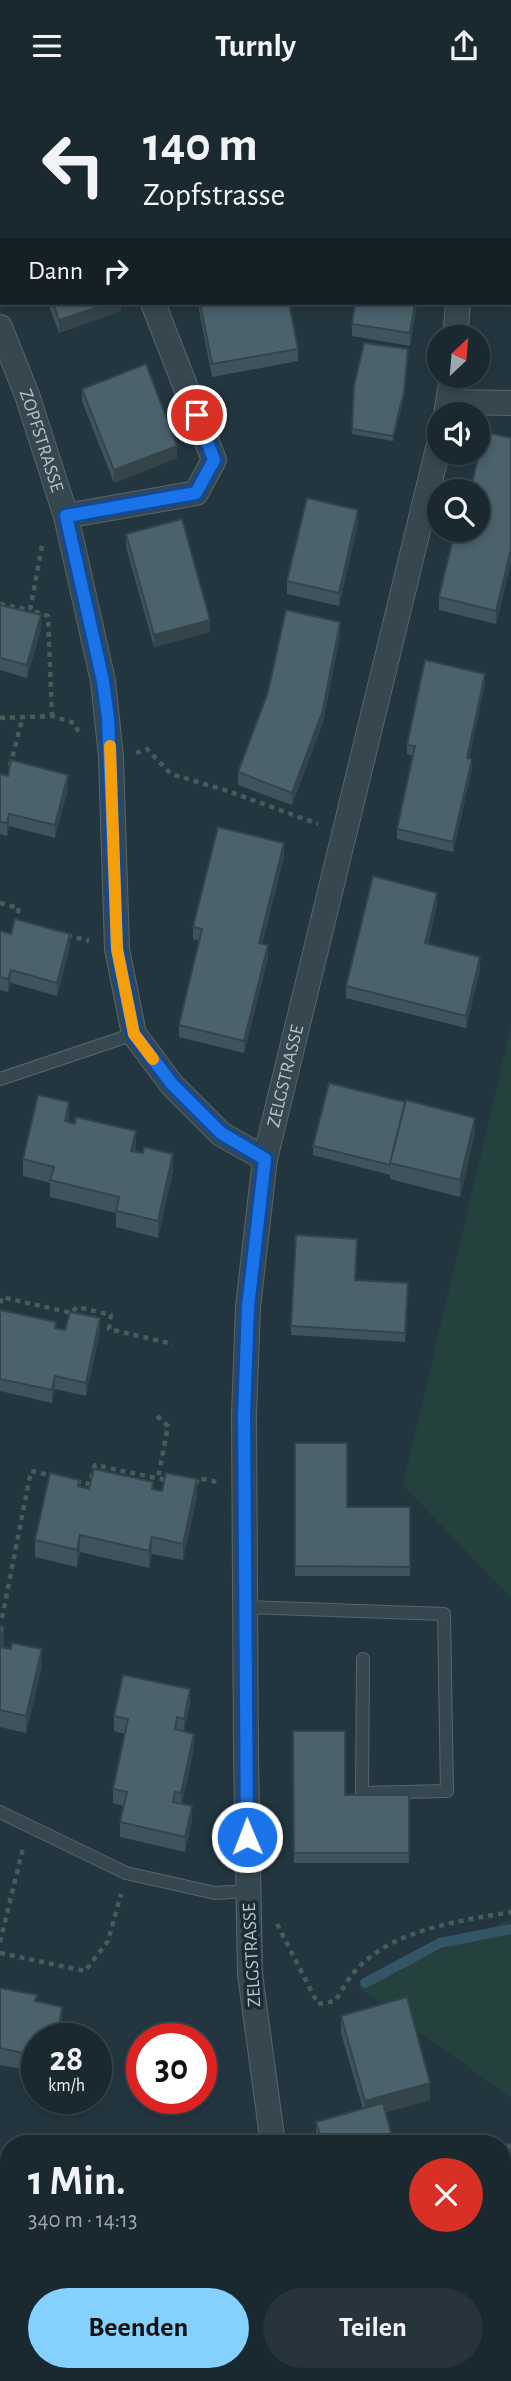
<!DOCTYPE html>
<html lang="de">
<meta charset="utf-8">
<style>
body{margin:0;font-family:"Alegreya Sans",sans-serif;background:#27343c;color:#f1f3f6;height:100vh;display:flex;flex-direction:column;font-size:26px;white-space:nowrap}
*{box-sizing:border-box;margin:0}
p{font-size:23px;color:#9fa6ab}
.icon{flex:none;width:38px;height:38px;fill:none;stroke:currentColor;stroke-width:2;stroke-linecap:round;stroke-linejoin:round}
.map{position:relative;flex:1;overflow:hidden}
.sheet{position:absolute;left:0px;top:2044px;width:511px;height:247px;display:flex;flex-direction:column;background:#1a2830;border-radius:28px 28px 0 0;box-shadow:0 4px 10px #0003,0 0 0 2px #38444c}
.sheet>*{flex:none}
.hud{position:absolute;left:0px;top:0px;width:511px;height:214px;box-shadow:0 4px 10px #0003,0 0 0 2px #38444c;background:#1a2830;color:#f1f3f6;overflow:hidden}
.needle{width:46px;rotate:26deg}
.tools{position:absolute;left:427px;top:234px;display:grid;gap:14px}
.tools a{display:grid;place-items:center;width:63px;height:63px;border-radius:50%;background:#1a2830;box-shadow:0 4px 10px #0003,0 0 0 2px #38444c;font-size:35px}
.speed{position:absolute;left:21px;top:1932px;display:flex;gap:14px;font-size:35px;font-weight:700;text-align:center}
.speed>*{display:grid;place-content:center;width:91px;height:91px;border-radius:50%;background:#1a2830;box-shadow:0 4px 10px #0003,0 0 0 2px #38444c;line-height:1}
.speed small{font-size:18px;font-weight:400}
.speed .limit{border:10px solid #d22;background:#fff;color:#111}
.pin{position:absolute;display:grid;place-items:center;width:60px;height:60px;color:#fff;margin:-30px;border:4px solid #fff;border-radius:50%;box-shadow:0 2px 7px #0007}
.me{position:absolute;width:77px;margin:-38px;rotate:359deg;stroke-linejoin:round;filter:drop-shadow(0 0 5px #0008)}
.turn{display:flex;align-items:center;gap:24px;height:147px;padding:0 28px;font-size:32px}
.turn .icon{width:91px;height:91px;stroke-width:2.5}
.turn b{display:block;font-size:49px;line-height:60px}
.then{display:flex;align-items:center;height:66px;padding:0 28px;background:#0003;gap:14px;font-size:26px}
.round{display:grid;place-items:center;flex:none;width:74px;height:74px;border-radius:37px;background:#27343c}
.head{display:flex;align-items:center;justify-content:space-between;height:119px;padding:0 28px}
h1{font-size:42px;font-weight:600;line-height:52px}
.action{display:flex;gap:14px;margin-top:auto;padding:14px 28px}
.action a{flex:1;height:80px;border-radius:42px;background:#84d1ff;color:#111;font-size:28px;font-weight:600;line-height:80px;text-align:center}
.action a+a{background:#27343c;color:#f1f3f6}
header{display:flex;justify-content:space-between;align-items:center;height:91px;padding:0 28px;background:#1a2830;font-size:32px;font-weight:600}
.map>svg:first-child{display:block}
</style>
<header><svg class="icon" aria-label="menu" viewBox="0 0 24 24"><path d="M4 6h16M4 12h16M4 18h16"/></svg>Turnly<svg class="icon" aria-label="share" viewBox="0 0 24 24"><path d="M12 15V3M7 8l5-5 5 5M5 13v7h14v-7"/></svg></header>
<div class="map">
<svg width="511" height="2290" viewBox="0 0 511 2290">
<rect width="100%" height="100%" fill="#233640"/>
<g fill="#25413d">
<path d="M60,0H386L53,2Z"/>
<path d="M511,936V1507L403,1394Z"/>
<path d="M511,1828V2007L358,1896Z"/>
</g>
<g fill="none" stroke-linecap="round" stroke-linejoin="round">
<g stroke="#345566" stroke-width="10">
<path d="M129,2L135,0"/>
<path d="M0,79L2,78"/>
<path d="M365,1892L440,1852L511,1838"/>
</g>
<defs>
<g id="service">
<path d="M0,988L134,943"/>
<path d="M246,1516L444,1523L447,1700L362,1702L363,1568"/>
<path d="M0,1721L126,1782L215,1802L248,1800"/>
</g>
<g id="minor">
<path d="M471,0V2"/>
<path id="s1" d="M0,236L27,304L66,425L103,590L111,666L117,858L134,943L172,994L221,1043L265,1068"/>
<path d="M455,247L458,212"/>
<path d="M450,311L511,312"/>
<path d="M446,324L452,285"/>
<path d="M66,425L196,402L214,369L153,212"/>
<path id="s2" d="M273,2053L250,1883L246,1664L244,1323L248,1216L265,1068L439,353"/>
<path d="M309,2282L310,2290"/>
<path d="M160,2290L164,2282"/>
</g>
</defs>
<use href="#service" stroke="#55656e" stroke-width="14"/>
<use href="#minor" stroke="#55656e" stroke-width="26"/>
<g stroke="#435d5a" stroke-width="4.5" stroke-dasharray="5 5" stroke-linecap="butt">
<path d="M42,455L30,519L48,525L52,625"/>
<path d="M0,513L30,519"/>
<path d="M0,627L52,625L74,632L79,642"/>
<path d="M136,662L147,658L171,683L228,700L318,733"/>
<path d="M10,675L23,625"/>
<path d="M0,812L19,817L16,830L18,831"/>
<path d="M67,844L89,850"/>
<path d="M0,1212L2,1206L71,1222L77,1216L111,1224L109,1238L173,1253"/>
<path d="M157,1325L168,1335L158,1387"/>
<path d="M76,1390L90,1393L95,1374L170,1390"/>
<path d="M196,1393L198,1387L217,1391"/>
<path d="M2,1527L31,1380L54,1385"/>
<path d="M277,1833L318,1913L335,1910C342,1900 348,1887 357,1878C394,1838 460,1830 511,1821"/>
<path d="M0,1851L23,1757"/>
<path d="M0,1862L85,1880L108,1850L121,1803"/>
</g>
<use href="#service" stroke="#374750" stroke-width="12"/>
<use href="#minor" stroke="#374750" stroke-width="24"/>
</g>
<g fill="#40535c">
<path d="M48,212H121V220L59,242Z"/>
<path d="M199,212H289L298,258V270L212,286L199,219Z"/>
<path d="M355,212H417L410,255L352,245V233Z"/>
<path d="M408,264L404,306L393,350L352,343L354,295Z"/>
<path d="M82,298L177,367L114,392L82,310Z"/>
<path d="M511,347V471L496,533L439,519V506Z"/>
<path d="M358,432L339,515L287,503V490Z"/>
<path d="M126,443L210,541L154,556L126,456Z"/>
<path d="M0,514L41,537L27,587L0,579Z"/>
<path d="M340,544L323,631L292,714L238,694V681Z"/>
<path d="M485,592L469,668L472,678L453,761L397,748V738L413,665L407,663V654Z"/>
<path d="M0,683L68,697L55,747L9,735L7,745L0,743Z"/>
<path d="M284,765L262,853L268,867L244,962L179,946V934L200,850L193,848V836Z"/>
<path d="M437,814L428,853L480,879L466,937L346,907V895Z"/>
<path d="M0,840L70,856L57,905L11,892L8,901L0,899Z"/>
<path d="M69,1028L68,1031L136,1057L135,1060L173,1080L158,1147L116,1136V1122L50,1106V1092L23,1085V1068Z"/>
<path d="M475,1043L460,1106L390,1088V1084L313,1064V1055Z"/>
<path d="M357,1157L355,1189L408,1201L405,1251L291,1244V1235Z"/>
<path d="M0,1219L56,1238L65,1239L100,1240L86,1305L55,1298L52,1312L0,1300Z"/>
<path d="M295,1352L347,1416H410V1485H295Z"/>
<path d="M79,1396L89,1398L153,1399L197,1405L183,1469L152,1463L149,1477L80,1461L77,1476L35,1466V1449Z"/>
<path d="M0,1535L4,1553L3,1556L42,1575L26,1642L0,1636Z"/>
<path d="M190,1613L184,1640L194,1657L182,1713L192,1729L185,1761L120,1746V1731L124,1715L113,1712V1698L125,1643L114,1640V1625Z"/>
<path d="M293,1640L345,1704H409V1772H294Z"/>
<path d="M0,1897L37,1910L62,1932V1935L87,1948H37V1994L36,1981L0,1974Z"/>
<path d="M341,1925L430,2009L386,2021L394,2053H320L316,2040V2031L363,2018L341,1942Z"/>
<rect x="502" y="2053" width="9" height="80"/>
</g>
<g fill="#34444b">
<path d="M110,212H121V220L59,242V229Z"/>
<path d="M415,212H417L410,255V242Z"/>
<path d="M408,264L404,306L393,350V345Z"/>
<path d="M177,355V367L114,392V379Z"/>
<path d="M358,419V432L339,515V502Z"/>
<path d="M511,458V471L496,533V520Z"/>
<path d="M41,524V537L27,587V574Z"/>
<path d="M210,529V541L154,556V544Z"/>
<path d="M340,531V544L323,631L292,714V702Z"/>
<path d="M485,583V592L467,677V667Z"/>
<path d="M472,668V678L453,761V751Z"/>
<path d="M68,684V697L55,747V734Z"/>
<path d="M9,723V735L7,745V732Z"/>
<path d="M284,752V765L259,865V852Z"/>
<path d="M437,802V814L425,865V852Z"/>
<path d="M70,843V856L57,905V892Z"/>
<path d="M268,854V867L244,962V950Z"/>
<path d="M480,866V879L466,937V925Z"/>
<path d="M11,879V892L8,901V888Z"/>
<path d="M69,1011V1028L65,1047V1030Z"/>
<path d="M475,1027V1043L460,1106V1089Z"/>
<path d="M136,1040V1057L131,1076V1060Z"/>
<path d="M173,1063V1080L158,1147V1130Z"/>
<path d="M100,1227V1240L86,1305V1292Z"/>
<path d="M55,1285V1298L52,1312V1299Z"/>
<path d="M197,1388V1405L183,1469V1453Z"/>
<path d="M80,1444V1461L77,1476V1459Z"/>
<path d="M152,1446V1463L149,1477V1460Z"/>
<path d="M4,1536V1553L0,1568V1551Z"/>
<path d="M42,1558V1575L26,1642V1625Z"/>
<path d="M190,1598V1613L184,1643V1628Z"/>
<path d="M194,1643V1657L181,1717V1702Z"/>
<path d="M192,1715V1729L185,1761V1746Z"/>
<path d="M62,1916V1932L59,1948V1935Z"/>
<path d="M430,1992V2009L365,2027V2010Z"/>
</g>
<g fill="#4b616b" stroke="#34444b" stroke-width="2">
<path d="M53,212H110L59,229Z"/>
<path d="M200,212H289L298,258L212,273Z"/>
<path d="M355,212H415L410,242L352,233Z"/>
<path d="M364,252L408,258L404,301L393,345L352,338L354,295Z"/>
<path d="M146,273L177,355L114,379L82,298Z"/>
<path d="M484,341L511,347V458L496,520L439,506L455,439H478V401H470Z"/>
<path d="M307,407L358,419L339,502L287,490Z"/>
<path d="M182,428L210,529L154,544L126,443Z"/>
<path d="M0,514L41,524L27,574L0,567Z"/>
<path d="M286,519L340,531L323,619L292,702L238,681L268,601Z"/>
<path d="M425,569L485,583L467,667L472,668L453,751L397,738L415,655L407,654Z"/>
<path d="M11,669L68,684L55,734L9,723L7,732L0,731V683L8,685Z"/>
<path d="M218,736L284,752L259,852L268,854L244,950L179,934L202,838L193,836Z"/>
<path d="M373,785L437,802L425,852L480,866L466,925L346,895Z"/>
<path d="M15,828L70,843L57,892L11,879L8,888L0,886V840L11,843Z"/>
<path d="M329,992L405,1011L390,1074L313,1055Z"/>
<path d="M38,1004L69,1011L65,1030L75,1033L76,1026L136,1040L131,1060L143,1062L144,1056L173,1063L158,1130L116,1120L119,1106L50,1089L54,1076L23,1068Z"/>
<path d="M406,1009L475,1027L460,1089L390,1072Z"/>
<path d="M296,1144L357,1148L355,1189L408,1192L405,1242L291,1235Z"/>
<path d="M0,1219L56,1231L55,1237L65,1239L70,1221L100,1227L86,1292L55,1285L52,1299L0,1288Z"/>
<path d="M295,1352H347V1416H410V1476L295,1475Z"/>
<path d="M94,1378L153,1391L152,1398L162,1400L166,1382L197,1388L183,1453L152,1446L149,1460L80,1444L77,1459L35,1449L50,1382L79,1389L78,1395L89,1398Z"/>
<path d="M0,1535L4,1536L0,1551Z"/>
<path d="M12,1552L42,1558L26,1625L0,1619V1556L11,1558Z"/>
<path d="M123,1584L190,1598L184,1628L177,1626L175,1638L194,1643L181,1702L175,1701L173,1711L192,1715L185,1746L120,1731L127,1701L113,1698L128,1628L114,1625Z"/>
<path d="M293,1640H345V1704H409V1762H294Z"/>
<path d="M0,1897L37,1904L35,1910L62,1916L59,1935L87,1940L86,1948H37V1965L0,1957Z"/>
<path d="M407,1906L430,1992L365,2010L341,1925Z"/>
<path d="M383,2012L394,2053H323L316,2031Z"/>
<path d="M492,2052L511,2053V2121L502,2120V2053H492Z"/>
</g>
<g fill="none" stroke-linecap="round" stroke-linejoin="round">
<defs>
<path id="route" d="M197,324L214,369L196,402L66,425L103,590L108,627L117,858L134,943L172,993L221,1042L265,1068L248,1216L244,1323L247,1746"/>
</defs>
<use href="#route" stroke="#114b97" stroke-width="18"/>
<use href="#route" stroke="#1a73e8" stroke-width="12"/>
<path stroke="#f59e0b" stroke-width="12" d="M110,655L117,858L134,943L153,968"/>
</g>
<g text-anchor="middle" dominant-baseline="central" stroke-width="7" stroke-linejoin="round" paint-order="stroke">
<g font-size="19" fill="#b3c2cb" stroke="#1c2c35">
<text stroke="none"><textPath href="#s1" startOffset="121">ZOPFSTRASSE</textPath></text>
<text stroke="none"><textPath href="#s2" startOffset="1073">ZELGSTRASSE</textPath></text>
<text transform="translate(252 1864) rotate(-93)">ZELGSTRASSE</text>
</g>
</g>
</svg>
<div class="tools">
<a><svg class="needle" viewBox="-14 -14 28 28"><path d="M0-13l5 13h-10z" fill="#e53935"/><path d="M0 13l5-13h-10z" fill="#9fa6ab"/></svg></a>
<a><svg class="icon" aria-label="sound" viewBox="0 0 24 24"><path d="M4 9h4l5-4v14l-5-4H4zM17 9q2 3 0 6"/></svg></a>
<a><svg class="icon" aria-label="search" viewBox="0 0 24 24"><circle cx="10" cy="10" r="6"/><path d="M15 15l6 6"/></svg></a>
</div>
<div class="speed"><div>28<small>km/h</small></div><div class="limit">30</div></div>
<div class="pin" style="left:197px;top:324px;background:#d93025"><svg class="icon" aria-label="arrive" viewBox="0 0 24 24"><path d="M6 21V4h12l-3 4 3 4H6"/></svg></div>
<svg class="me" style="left:247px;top:1746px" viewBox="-20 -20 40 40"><circle r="17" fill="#1a73e8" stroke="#fff" stroke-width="3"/><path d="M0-11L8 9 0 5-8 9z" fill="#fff"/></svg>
<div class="hud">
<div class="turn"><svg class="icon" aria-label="left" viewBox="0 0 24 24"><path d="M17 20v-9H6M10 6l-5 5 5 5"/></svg><div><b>140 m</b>Zopfstrasse</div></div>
<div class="then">Dann<svg class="icon" aria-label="right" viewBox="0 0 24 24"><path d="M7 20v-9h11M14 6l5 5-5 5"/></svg></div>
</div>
<section class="sheet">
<div class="head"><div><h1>1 Min.</h1><p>340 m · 14:13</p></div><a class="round" style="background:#d93025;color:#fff"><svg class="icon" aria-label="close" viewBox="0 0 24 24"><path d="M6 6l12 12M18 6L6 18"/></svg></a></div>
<div class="action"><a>Beenden</a><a>Teilen</a></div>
</section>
</div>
